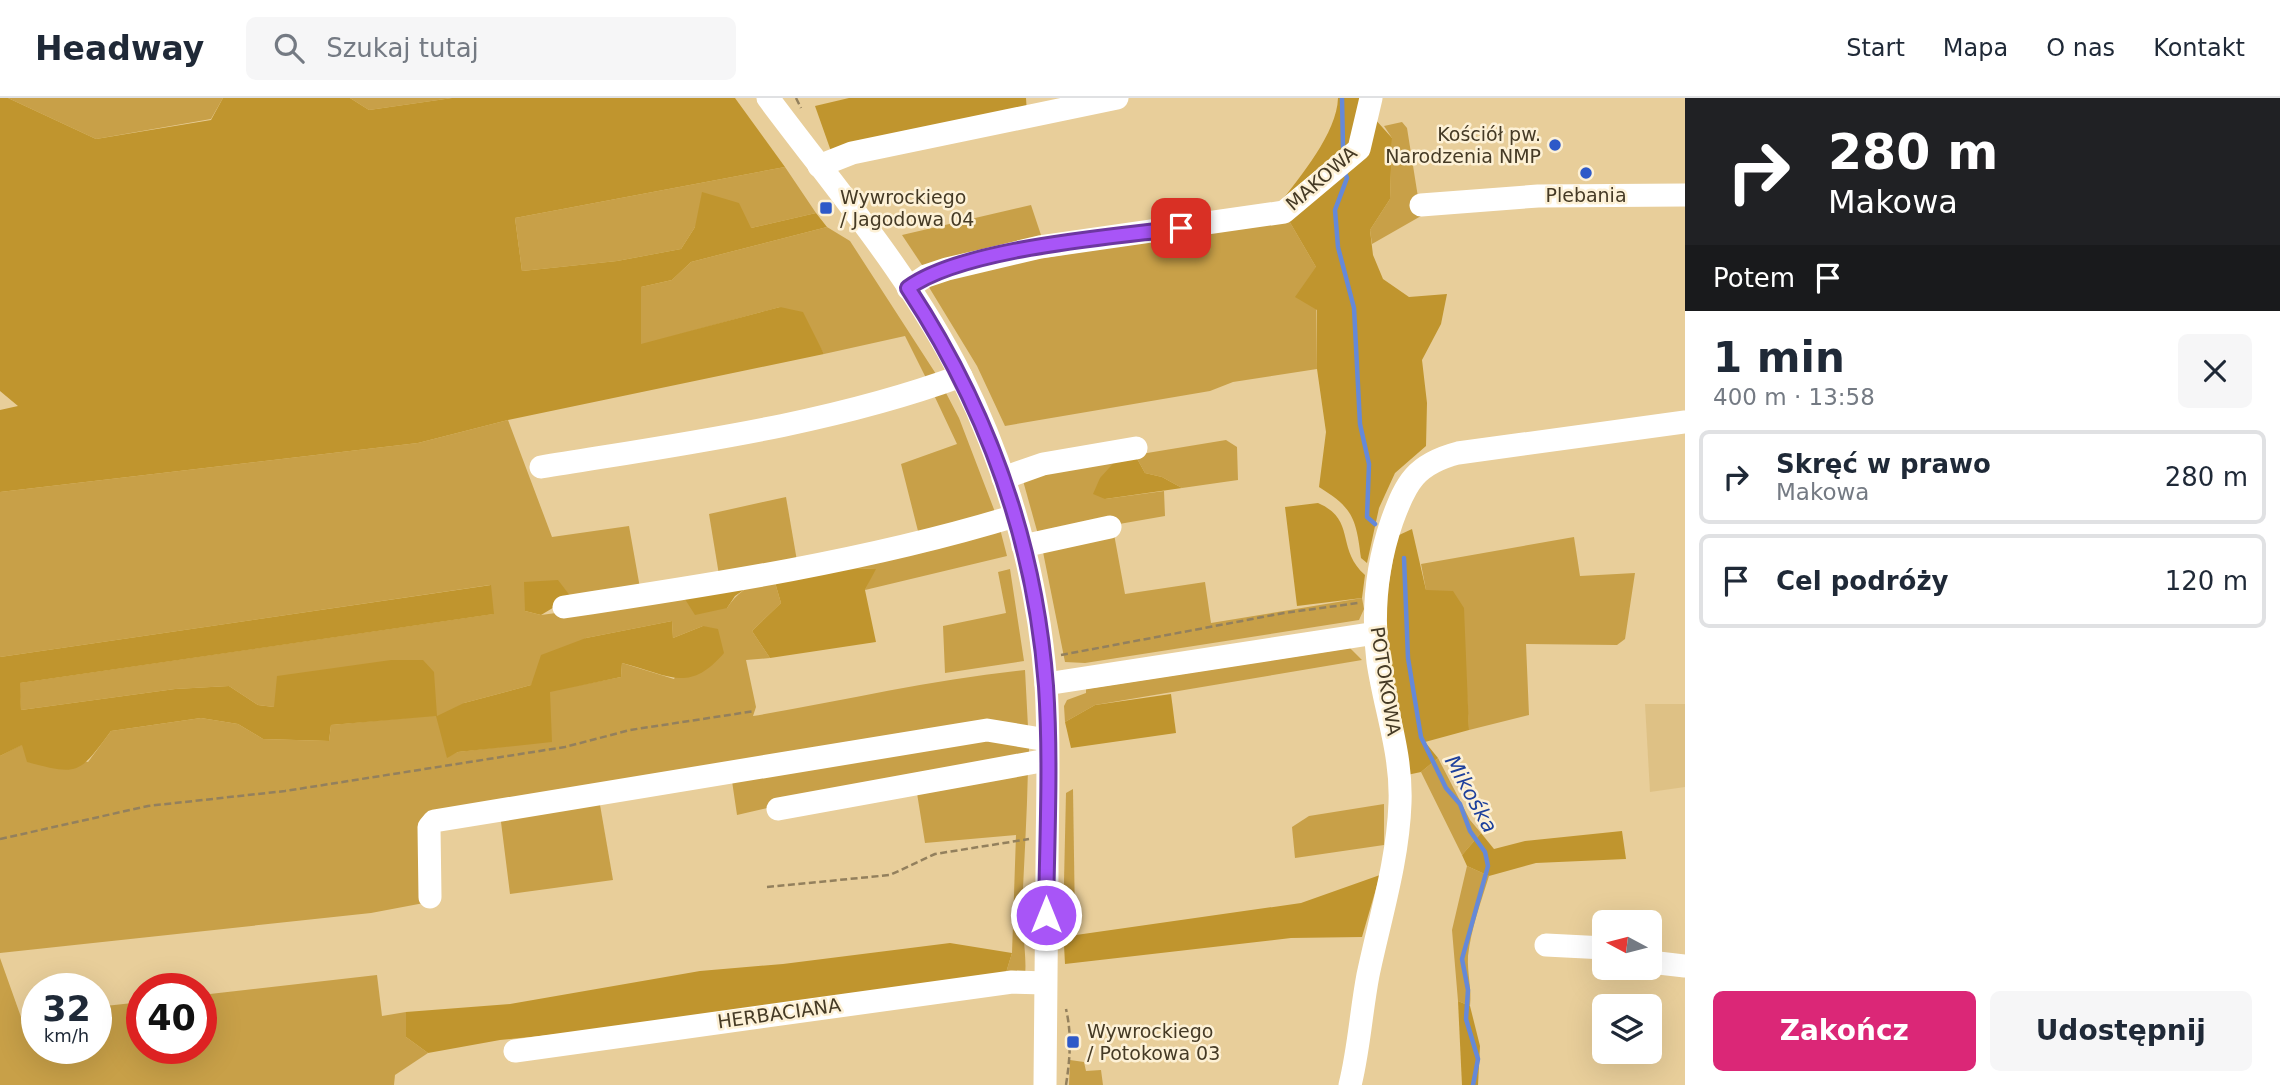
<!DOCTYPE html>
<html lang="pl">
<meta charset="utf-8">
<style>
body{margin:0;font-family:"DejaVu Sans",sans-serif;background:#f6f6f7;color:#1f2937;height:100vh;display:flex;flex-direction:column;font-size:26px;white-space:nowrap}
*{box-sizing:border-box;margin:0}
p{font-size:23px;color:#747a83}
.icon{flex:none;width:38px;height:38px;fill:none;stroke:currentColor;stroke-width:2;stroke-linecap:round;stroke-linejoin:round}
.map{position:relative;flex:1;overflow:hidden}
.details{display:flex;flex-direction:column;background:#fff;width:595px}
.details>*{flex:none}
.guide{background:#202124;color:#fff;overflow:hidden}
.needle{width:46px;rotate:277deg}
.fabs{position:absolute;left:1592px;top:812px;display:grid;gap:14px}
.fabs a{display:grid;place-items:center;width:70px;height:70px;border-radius:10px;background:#fff;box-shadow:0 7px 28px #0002;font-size:35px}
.speed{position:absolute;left:21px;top:875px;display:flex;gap:14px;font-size:35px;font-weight:700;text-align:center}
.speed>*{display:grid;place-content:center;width:91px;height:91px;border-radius:50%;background:#fff;box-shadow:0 7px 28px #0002;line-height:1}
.speed small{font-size:18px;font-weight:400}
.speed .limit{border:10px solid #d22;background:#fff;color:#111}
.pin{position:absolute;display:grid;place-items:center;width:60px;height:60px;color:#fff;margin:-30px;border-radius:14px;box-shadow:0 4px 10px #0006}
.me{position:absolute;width:77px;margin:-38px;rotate:0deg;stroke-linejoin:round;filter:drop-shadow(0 0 5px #0008)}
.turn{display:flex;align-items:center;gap:24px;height:147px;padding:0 28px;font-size:32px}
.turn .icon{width:91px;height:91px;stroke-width:2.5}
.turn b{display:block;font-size:49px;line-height:60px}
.then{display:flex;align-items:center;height:66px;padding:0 28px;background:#0003;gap:14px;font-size:26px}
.round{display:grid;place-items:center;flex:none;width:74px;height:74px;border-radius:10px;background:#f6f6f7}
.summary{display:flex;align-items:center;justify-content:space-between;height:119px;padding:0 28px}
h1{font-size:42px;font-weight:600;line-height:52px}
.primary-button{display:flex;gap:14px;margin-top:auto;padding:14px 28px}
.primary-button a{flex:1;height:80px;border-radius:10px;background:#db2777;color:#fff;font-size:28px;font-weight:600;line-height:80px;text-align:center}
.primary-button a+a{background:#f6f6f7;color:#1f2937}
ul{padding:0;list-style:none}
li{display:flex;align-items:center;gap:21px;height:94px;margin:0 14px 10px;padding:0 14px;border:4px solid #e0e1e3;border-radius:10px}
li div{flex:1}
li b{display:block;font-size:26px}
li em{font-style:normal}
header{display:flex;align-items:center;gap:42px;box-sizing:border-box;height:98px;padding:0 35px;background:#fff;border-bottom:2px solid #e0e1e3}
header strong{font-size:33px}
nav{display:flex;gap:38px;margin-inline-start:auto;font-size:24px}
.search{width:490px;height:63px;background:#f6f6f7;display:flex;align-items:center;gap:18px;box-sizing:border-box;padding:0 24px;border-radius:10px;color:#747a83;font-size:26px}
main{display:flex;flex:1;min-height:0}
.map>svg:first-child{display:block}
</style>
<header>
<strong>Headway</strong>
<div class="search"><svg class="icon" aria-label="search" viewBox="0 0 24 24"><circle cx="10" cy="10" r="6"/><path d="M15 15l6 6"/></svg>Szukaj tutaj</div>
<nav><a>Start</a><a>Mapa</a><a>O nas</a><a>Kontakt</a></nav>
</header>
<main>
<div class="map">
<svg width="1685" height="987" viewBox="0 0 1685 987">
<rect width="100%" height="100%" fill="#e8ce9a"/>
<path fill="#dec185" d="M1645,606H1685V689L1650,694Z"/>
<g fill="#c8a048" fill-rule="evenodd">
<path d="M8,0H223L211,21L96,41Z"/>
<path d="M350,0H452L369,12Z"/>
<path d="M1402,24L1407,30L1421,118L1372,146L1370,132L1390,101L1392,40L1384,28Z"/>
<path d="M785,69L816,115L751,130L695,129L681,151L617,163L522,173L515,120Z"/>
<path d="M1031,107L1043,143L926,173L902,137Z"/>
<path d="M1288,121L1316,169L1317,271L1233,284L1210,293L1005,328L977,268L927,186L962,173Z"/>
<path d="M827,129L850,143L936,276L926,280L905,238L824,256L815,241L780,209L641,247V189L672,182L691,164Z"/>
<path d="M945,293L959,320L995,414L919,437L901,366L957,346L933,295Z"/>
<path d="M508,322L552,439L629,428L640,490L525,513L541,517L683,498L727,510C739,492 753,485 774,481L781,505L752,533L770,560L746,562L756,609L753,618C843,603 933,581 1025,572L1028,629L431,717L424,805L371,815L0,855V658L23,646L88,664L111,633L201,620L238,626L263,641L329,643L331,627L437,617L274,609L258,607L229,588L175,591L21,612L19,585L493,516L490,487L0,559V394L418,345ZM672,523L673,540L703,528L674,581L622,565L621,579L550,593L508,648L458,654L447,659L464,605L531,587L586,540Z"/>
<path d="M1226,342L1237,349L1238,382L1182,390L1162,379L1145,375L1135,357Z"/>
<path d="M1119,359L1105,401L1164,393L1165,418L1039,440L1022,379Z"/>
<path d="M786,399L797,463L719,477L709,416Z"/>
<path d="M999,427L1007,458L865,492L875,471L828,469Z"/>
<path d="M1114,436L1125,496L1205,484L1211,525L1362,500L1364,511L1359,522L1085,565L1065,564L1042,449Z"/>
<path d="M1574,439L1580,478L1635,475L1625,541L1617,547L1526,546L1529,617L1469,632L1466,581L1426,492L1421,466Z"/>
<path d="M1010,471L1024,563L945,575L943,528L1006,515L998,474Z"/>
<path d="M1350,550L1362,562L1095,607L1065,624L1064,608L1067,602L1086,595V591Z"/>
<path d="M998,635L1029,644V660L831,695L737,717L732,683Z"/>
<path d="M1438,660L1470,722L1481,735L1462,757L1421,674Z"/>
<path d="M1028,671C1027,718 1024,765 1022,812C1022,833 1027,859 1025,878H1005L1012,855L1016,737L925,745L916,689Z"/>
<path d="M1073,691L1075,824L1063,828L1066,695Z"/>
<path d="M599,701L613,782L510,796L500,716Z"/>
<path d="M1384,706V747L1295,760L1292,729L1309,718Z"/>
<path d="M1467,768L1489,778C1481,804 1471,831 1468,858C1467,875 1472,891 1470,908L1458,903L1452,832Z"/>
<path d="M0,860L21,919L37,916V950H96V909L142,904V950H201V897L377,877L382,918L406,914V939L428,955L395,977L394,987H0Z"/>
<path d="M1070,962L1084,964L1086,973L1101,972L1103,987H1069Z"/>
</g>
<g fill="#c0952e">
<path d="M0,0H8L96,41L211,22L223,0H350L369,12L452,0H735L785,69L515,120L522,173L617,163L681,151L695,129L702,94L739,105L751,130L816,115L827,129L691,164L672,182L641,189V246L780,209L803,214L824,256L508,322L418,345L0,394V312L18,308L0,293Z"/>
<path d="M849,0H1026L1027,16L832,56L815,8Z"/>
<path d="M1338,0H1366L1360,36L1279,106C1300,79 1337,35 1338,0Z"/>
<path d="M1374,20L1392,40L1390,101L1370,132L1373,157L1383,181L1409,199L1447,196L1441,226L1422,262L1427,305L1426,348L1395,375L1379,410L1367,465L1361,460C1356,420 1353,410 1319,389L1326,334L1317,271V212L1295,199L1316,169L1288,121Z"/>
<path d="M1135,357L1145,375L1162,379L1182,390L1105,401L1093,396L1100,380L1119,359Z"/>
<path d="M1318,405C1357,422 1335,450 1365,477L1362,500L1297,508L1285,409Z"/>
<path d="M1412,431L1426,492L1453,493L1464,510L1469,632L1425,644L1438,660L1421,674L1407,677L1383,519L1397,438Z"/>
<path d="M828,469L876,471L865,492L876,544L770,560L752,533L781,505L774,481Z"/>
<path d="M558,482L571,499L541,517L525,513L524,484Z"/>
<path d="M754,485L735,498L727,510L695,517L683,498Z"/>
<path d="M491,487L494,516L20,585L21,612L175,591L229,588L258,607L274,609L277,578L391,562H423L434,574L437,618L464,605L531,587L541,557L586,540L672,523L673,540L703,528L718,531L724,555C688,597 668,576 622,565L621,579L550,594L552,644L458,654L447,660L436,618L331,627L329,643L263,641L238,626L201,620L111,633C79,676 79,678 27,664L22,647L0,658V559Z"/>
<path d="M1171,596L1176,635L1071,650L1065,624L1095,607Z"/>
<path d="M1622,733L1626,761L1536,765L1489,778L1467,768L1462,757L1481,735L1494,751L1525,743Z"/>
<path d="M1380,777L1362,839L1291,840L1065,866L1063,828L1075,824L1076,837L1301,805Z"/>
<path d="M950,845L1012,855L1005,878L686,923L500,942L428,955L406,939V914L510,906L700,873L783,866Z"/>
<path d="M1458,903L1470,908L1480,948L1478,987H1462Z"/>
</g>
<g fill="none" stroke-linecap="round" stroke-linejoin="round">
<g stroke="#6589d8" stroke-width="4.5">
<path d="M1342,0L1343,49"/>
<path d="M1344,72L1347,80L1335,112L1338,149L1354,210L1360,326L1369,366L1367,419L1375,426"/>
<path d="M1404,460L1408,560L1421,639L1446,690L1460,706L1470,733L1485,754L1488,768L1462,861L1468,892L1466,921L1478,961L1473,987"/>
</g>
<g stroke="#93805d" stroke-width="2.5" stroke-dasharray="7 3.5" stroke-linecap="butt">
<path d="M796,0L801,10"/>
<path d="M1061,557L1284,515L1358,505"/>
<path d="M0,741L148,708L285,693L565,649L630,632L755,613"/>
<path d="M767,789L890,777L935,756L1029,741"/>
<path d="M1066,987C1070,961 1072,937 1066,911"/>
</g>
<g stroke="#fff" stroke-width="23">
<path d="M768,0C835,90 912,179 962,280C1009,375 1038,481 1046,587C1050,649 1047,712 1047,774C1046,845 1046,916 1045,987"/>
<path d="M819,68L852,55L1117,0"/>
<path d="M1421,107L1538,98L1685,97"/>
<path d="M908,190L926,178L947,171L1040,149L1284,114L1359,51L1371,0"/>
<path d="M541,369C681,346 828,327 961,278"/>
<path d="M1003,380L1043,366L1136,350"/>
<path d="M1023,448L1110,429"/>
<path d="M564,509C716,486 868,463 1015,418"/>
<path d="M1046,586L1376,535"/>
<path d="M778,711L1047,662"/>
<path d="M430,799L429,729L434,723L987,632L1047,642"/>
<path d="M1546,847L1605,850"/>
<path d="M1650,864L1685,868"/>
<path d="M515,953L1012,884L1045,885"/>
<path d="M1350,987C1359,951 1361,914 1368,877C1380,820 1398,763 1400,705C1402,656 1385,611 1378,564C1372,515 1376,469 1392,423C1406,384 1416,366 1458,355L1685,324"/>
</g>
</g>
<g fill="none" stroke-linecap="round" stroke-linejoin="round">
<defs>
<path id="route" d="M1046,817C1047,741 1051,663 1046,588C1035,444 987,310 908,190C962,150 1112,139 1181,130"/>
</defs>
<use href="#route" stroke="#6d37a1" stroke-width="18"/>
<use href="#route" stroke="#a855f7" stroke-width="12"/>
</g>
<g fill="#2e59c8" stroke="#fdf1d6" stroke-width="2.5">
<circle cx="1555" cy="47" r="7"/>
<circle cx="1586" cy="75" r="7"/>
<rect x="819" y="103" width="14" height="14" rx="3.5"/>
<rect x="1066" y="937" width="14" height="14" rx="3.5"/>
</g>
<g text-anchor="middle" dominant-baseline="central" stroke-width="5" stroke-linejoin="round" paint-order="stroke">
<g font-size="19" fill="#453a25" stroke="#fdf1d6" text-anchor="start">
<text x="1541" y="36" text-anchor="end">Kościół pw.<tspan x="1541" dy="22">Narodzenia NMP</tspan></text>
<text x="1586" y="97" text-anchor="middle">Plebania</text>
<text x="840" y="99">Wywrockiego<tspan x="840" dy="22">/ Jagodowa 04</tspan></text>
<text x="1087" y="933">Wywrockiego<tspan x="1087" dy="22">/ Potokowa 03</tspan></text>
</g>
<g font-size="19" fill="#453a25" stroke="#fdf1d6">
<text transform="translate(1321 80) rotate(-41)">MAKOWA</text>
<text transform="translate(1386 583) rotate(81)">POTOKOWA</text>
<text transform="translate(779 915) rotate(-8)">HERBACIANA</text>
</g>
<g font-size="21" font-style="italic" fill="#1d409c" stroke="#fdf1d6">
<text transform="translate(1471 696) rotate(61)">Mikośka</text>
</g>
</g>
</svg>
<div class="fabs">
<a><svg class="needle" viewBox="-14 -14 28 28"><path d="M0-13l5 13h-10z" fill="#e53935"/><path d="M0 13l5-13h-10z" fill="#747a83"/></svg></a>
<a><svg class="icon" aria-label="layers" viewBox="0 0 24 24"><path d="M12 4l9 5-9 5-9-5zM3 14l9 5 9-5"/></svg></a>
</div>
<div class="speed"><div>32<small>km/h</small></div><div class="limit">40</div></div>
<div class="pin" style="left:1181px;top:130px;background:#d93025"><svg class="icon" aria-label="arrive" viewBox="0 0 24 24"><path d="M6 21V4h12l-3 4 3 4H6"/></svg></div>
<svg class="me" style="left:1046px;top:817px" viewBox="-20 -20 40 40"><circle r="17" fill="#a855f7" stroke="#fff" stroke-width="3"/><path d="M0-11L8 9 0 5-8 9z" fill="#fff"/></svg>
</div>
<section class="details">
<div class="guide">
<div class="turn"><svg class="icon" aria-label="right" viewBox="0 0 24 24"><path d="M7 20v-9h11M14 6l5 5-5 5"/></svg><div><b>280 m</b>Makowa</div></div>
<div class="then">Potem<svg class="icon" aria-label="arrive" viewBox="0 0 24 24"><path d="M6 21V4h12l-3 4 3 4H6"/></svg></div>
</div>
<div class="summary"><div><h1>1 min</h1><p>400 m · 13:58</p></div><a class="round"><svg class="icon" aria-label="close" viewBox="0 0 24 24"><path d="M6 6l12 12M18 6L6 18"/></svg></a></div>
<ul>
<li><svg class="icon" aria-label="right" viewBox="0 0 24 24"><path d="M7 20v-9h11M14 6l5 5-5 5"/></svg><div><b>Skręć w prawo</b><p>Makowa</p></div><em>280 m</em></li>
<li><svg class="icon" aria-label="arrive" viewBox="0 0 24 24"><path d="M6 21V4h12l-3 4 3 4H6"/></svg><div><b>Cel podróży</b></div><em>120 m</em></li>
</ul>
<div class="primary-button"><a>Zakończ</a><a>Udostępnij</a></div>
</section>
</main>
